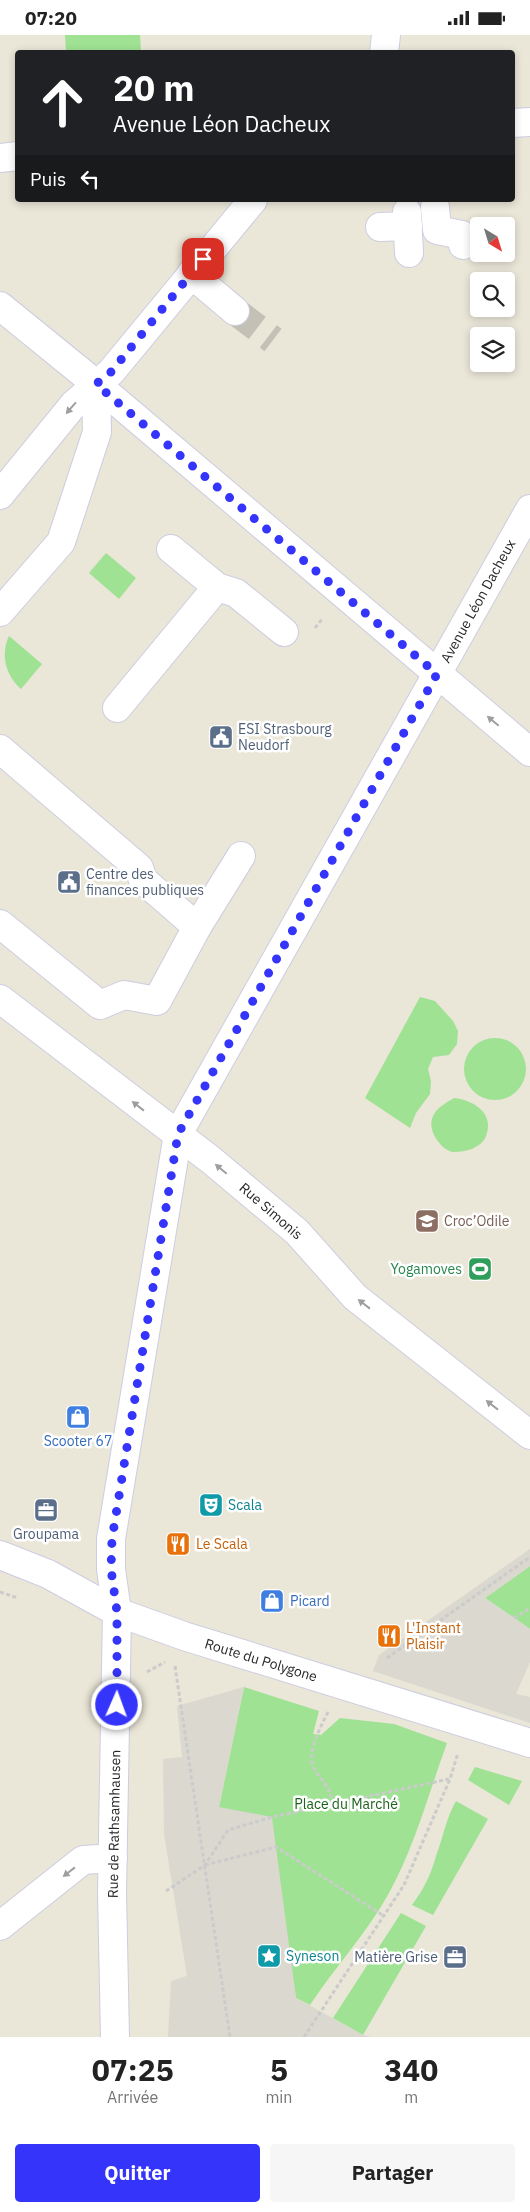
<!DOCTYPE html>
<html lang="fr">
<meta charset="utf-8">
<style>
body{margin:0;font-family:"IBM Plex Sans",sans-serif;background:#f6f6f6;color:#222;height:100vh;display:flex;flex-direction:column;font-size:19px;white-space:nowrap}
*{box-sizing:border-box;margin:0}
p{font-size:16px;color:#767676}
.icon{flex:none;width:28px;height:28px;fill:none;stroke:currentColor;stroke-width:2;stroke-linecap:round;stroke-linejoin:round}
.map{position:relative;height:2002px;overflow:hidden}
.details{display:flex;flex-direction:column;background:#fff;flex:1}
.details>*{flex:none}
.banner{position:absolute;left:15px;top:15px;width:500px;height:152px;border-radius:5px;box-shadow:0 2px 8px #0003;background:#202124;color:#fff;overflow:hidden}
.needle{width:32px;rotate:142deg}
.fabs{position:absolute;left:470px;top:182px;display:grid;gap:10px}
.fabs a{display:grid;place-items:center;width:45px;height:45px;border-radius:5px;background:#fff;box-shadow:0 2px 8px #0003;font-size:25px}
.pin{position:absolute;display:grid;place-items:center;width:42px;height:42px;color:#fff;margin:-21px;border-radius:10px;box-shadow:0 2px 8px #0006}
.me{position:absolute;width:55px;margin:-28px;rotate:2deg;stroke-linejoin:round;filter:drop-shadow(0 0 4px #0008)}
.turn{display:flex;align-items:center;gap:18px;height:105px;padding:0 15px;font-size:22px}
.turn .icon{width:65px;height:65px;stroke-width:2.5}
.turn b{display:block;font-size:35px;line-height:42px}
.then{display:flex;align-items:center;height:48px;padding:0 15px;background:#0003;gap:10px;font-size:19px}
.eta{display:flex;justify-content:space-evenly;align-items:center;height:85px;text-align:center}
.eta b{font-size:30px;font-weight:700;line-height:35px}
.cta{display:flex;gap:10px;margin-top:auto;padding:10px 15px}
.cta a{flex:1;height:58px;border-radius:5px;background:#3534fb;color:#fff;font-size:20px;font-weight:700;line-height:58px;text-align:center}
.cta a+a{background:#f6f6f6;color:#222}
.status{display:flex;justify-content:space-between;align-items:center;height:35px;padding:0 25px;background:#fff;direction:ltr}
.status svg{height:14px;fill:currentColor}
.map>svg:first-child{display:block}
</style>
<div class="status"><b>07:20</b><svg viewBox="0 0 49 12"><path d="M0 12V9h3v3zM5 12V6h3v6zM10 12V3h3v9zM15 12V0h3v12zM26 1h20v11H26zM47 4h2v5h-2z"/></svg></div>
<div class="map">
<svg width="530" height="2002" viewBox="0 0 530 2002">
<rect width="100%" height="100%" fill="#eae6d8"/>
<g fill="#9fe293">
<path d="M65,0H140L141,17H66Z"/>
<path d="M106,518L136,543L119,564L89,538Z"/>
<path d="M9,601L42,629L21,654C6,641 0,620 9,601Z"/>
<path d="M420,962L435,966L453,986L458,996L457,1009L449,1020L433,1022L428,1034L431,1046L430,1059L416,1078L410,1093L365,1063Z"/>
<circle cx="495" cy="1034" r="31"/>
<path d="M454,1063C474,1065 495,1079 486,1101C484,1107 478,1111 472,1114C466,1116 460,1117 453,1117C441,1115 428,1096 432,1084C435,1073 446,1068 454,1063Z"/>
<path d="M530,1531V1594L485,1563Z"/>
<path d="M244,1652L319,1676L313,1699L321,1700L340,1683L394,1689L447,1708C429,1757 415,1811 389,1858C367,1898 335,1932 310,1970L296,1963L291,1929L219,1772Z"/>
<path d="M475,1732L522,1746L509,1770L468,1745Z"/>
<path d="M456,1766L488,1784L433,1880L412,1870C423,1855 431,1840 436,1821C443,1803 446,1783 456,1766Z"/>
<path d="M401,1878L426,1891L363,2000L333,1983Z"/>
</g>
<g fill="#dad8cf">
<path d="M530,1514V1531L485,1563L530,1594V1627L516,1659L530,1662V1688L373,1636L379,1620Z"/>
<path d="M244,1652L219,1772L272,1782L296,1963L363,2000L371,2002H168L171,1946L187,1941L164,1799L163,1724L182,1722L177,1671Z"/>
</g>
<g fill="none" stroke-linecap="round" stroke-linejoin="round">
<path stroke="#c3c0b5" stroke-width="28" stroke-dasharray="28 14" stroke-linecap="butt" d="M235,276L273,305"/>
<defs>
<g id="minor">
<path d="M384,18L386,0"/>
<path d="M512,88L530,87"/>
<path d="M0,123L18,121"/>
<path d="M435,172L437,195L462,200L463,210"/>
<path d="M407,177L409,218"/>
<path d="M380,192L408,191"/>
<path d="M191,239L235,276"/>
<path d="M0,271L96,349L530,717"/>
<path d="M0,460L74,369L111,337L253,165"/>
<path d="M171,514L217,552L236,558L284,597"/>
<path d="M0,577L61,507L97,397L96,349"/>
<path d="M117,673L217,552"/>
<path d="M0,714L139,833L143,845L197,892L157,966L124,960L100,970L0,889"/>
<path d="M197,892L241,821"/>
<path d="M0,964L211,1125L297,1197L355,1262L530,1400"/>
<path d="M0,1520L48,1539L117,1577L184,1601L530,1708"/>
<path d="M0,1891L83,1825L113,1823"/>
<path d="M115,2002L112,1857L117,1577L111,1534V1504L178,1099L530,474"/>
</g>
</defs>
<use href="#minor" stroke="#cdcde1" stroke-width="30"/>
<g stroke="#cbcbcb" stroke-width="3" stroke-dasharray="4 2.5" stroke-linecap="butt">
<path d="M315,593L323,583"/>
<path d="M0,1557L18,1563"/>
<path d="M514,1583L530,1573"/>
<path d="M387,1623L530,1522"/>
<path d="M175,1631L230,2002"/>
<path d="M147,1637L165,1627"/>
<path d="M328,1677C322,1689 308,1715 312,1728C318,1746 330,1746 332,1769"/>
<path d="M205,1830L276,1812L384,1881"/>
<path d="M166,1856L205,1830L228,1795L272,1782L449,1744"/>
<path d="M291,1929L309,1925"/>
<path d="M304,2002L404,1850L450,1744L458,1718"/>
</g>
<use href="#minor" stroke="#fff" stroke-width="28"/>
</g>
<defs><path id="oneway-solid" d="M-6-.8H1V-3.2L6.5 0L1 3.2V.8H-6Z" transform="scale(1.25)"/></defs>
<g fill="#9e9e9e">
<use href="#oneway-solid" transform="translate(71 373) rotate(131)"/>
<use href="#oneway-solid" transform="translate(493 686) rotate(-140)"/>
<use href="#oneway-solid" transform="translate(138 1071) rotate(-142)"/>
<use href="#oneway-solid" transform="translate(221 1134) rotate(-140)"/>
<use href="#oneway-solid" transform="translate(364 1269) rotate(-142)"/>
<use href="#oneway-solid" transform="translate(492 1370) rotate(-142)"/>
<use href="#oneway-solid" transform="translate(69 1837) rotate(142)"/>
</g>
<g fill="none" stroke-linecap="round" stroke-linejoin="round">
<path stroke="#3534fb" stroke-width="9" stroke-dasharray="0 16.2" d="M117,1670V1577L111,1534L112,1504L178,1099L437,639L96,349L111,337L203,224"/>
</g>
<defs>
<symbol id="civic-square" viewBox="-11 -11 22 22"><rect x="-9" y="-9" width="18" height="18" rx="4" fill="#5c6f8a" stroke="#fff"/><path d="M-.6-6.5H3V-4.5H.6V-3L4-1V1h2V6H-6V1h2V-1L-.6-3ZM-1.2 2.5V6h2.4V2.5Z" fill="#fff"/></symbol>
<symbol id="school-square" viewBox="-11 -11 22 22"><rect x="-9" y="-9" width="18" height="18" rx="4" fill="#8d6e63" stroke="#fff"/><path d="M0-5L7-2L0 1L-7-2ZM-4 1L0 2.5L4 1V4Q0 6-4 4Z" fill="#fff"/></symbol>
<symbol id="stadium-square" viewBox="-11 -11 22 22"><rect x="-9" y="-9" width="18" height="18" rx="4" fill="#2e9e5b" stroke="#fff"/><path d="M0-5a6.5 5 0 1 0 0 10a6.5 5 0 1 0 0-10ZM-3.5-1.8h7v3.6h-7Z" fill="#fff"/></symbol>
<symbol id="shop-square" viewBox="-11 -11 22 22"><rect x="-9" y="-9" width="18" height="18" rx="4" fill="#3f7fe0" stroke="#fff"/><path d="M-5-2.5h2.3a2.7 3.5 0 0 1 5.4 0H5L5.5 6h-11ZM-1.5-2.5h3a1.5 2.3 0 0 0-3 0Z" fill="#fff"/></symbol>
<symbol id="theatre-square" viewBox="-11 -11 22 22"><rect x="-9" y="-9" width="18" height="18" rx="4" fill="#0f9aa8" stroke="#fff"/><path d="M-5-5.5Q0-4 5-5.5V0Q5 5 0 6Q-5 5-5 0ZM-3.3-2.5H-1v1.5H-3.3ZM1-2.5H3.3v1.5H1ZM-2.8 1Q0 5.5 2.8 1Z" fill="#fff"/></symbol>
<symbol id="office-square" viewBox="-11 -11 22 22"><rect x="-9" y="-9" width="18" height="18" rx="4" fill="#5c6f8a" stroke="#fff"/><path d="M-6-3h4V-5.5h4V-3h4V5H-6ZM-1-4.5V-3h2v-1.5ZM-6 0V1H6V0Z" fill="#fff"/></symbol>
<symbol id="restaurant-square" viewBox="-11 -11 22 22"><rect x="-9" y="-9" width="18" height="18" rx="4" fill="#e8710a" stroke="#fff"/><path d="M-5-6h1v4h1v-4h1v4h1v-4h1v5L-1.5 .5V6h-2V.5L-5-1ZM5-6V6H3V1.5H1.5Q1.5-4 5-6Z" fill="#fff"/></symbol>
<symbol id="sight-square" viewBox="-11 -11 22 22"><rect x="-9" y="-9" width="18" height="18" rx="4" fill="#0f9aa8" stroke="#fff"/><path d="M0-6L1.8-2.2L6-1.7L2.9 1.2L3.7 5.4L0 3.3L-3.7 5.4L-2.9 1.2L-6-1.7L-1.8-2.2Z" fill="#fff"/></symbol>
</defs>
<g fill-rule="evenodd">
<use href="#civic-square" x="207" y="688" width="28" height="28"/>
<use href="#civic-square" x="55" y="833" width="28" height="28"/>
<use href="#school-square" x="413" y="1172" width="28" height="28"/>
<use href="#stadium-square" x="466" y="1220" width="28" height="28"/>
<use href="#shop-square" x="64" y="1368" width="28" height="28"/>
<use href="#theatre-square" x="197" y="1456" width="28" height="28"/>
<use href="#office-square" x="32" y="1461" width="28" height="28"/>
<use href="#restaurant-square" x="164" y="1495" width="28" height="28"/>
<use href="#shop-square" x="258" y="1552" width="28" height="28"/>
<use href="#restaurant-square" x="375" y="1587" width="28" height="28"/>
<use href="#sight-square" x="255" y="1907" width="28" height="28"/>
<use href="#office-square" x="441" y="1908" width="28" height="28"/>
</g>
<g text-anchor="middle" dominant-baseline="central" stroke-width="5" stroke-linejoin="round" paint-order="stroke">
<g font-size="14" fill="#272727" stroke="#fff">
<text transform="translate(478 566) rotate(-61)">Avenue Léon Dacheux</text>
<text transform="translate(271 1176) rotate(41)">Rue Simonis</text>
<text transform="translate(261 1625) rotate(17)">Route du Polygone</text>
<text transform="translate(114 1789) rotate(-89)">Rue de Rathsamhausen</text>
</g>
<g font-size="14" fill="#4e5e75" stroke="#fff" text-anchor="start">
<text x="238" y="694">ESI Strasbourg<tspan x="238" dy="16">Neudorf</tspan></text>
<text x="86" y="839">Centre des<tspan x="86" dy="16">finances publiques</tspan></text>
<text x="46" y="1499" text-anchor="middle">Groupama</text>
<text x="438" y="1922" text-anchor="end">Matière Grise</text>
</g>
<g font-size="14" fill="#785e54" stroke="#fff" text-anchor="start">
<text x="444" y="1186">Croc’Odile</text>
</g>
<g font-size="14" fill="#27864d" stroke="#fff" text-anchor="end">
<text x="462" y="1234">Yogamoves</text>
</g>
<g font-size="14" fill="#366cbe" stroke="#fff">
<text x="78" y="1406">Scooter 67</text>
<text x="290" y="1566" text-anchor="start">Picard</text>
</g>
<g font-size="14" fill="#0d838f" stroke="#fff" text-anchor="start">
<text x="228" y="1470">Scala</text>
<text x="286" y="1921">Syneson</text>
</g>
<g font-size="14" fill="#c56008" stroke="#fff" text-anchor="start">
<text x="196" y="1509">Le Scala</text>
<text x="406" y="1593">L'Instant<tspan x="406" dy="16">Plaisir</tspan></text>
</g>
<g font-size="14" fill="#1a6318" stroke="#fff">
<text x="346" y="1769">Place du Marché</text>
</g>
</g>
</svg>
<div class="fabs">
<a><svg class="needle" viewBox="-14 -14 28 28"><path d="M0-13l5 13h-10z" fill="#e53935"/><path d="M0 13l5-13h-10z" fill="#767676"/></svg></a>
<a><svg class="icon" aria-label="search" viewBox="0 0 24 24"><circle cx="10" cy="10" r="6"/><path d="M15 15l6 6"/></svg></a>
<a><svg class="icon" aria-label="layers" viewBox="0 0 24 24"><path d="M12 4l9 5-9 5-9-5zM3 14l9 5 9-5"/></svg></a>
</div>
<div class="pin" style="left:203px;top:224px;background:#d93025"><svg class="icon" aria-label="arrive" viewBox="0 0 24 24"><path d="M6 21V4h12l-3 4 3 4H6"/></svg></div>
<svg class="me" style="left:117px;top:1670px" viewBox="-20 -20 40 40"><circle r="17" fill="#3534fb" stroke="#fff" stroke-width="3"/><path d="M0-11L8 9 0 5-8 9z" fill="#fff"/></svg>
<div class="banner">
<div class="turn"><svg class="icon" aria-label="ahead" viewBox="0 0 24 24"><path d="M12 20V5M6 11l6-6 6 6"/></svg><div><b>20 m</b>Avenue Léon Dacheux</div></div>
<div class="then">Puis<svg class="icon" aria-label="left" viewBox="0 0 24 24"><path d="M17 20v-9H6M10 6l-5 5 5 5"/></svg></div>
</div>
</div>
<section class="details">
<div class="eta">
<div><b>07:25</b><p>Arrivée</p></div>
<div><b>5</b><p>min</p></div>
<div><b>340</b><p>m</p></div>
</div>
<div class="cta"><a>Quitter</a><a>Partager</a></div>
</section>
